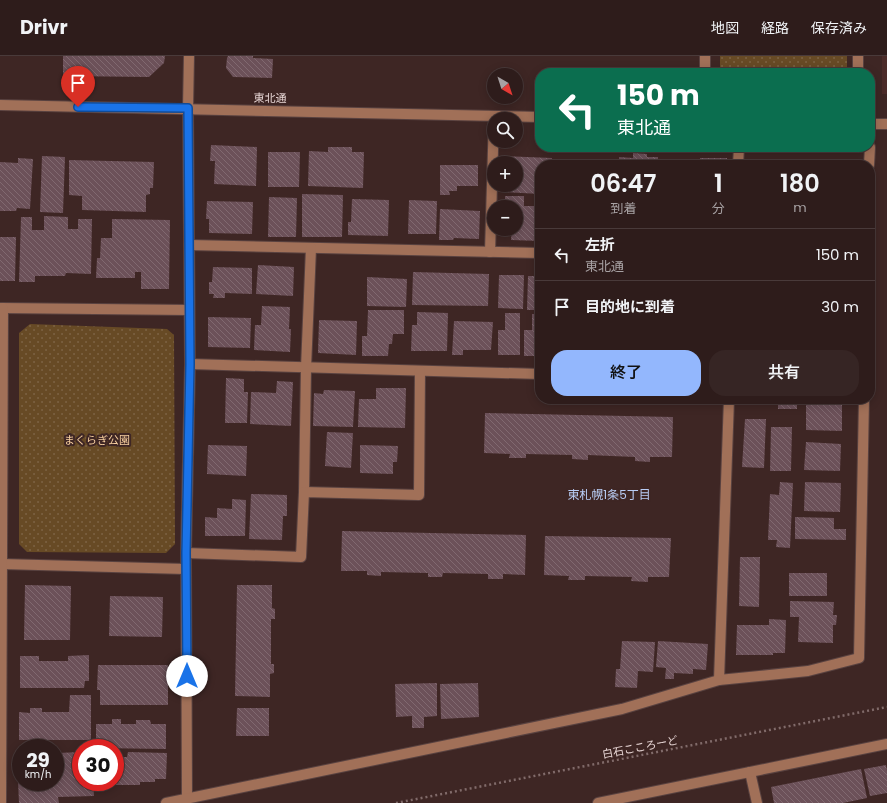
<!DOCTYPE html>
<html lang="ja">
<meta charset="utf-8">
<style>
body{margin:0;font-family:Poppins,"Noto Sans JP",sans-serif;background:#362524;color:#f1f3f6;height:100vh;display:flex;flex-direction:column;font-size:15px;white-space:nowrap}
*{box-sizing:border-box;margin:0}
p{font-size:13px;color:#a7a1a3}
.icon{flex:none;width:22px;height:22px;fill:none;stroke:currentColor;stroke-width:2;stroke-linecap:round;stroke-linejoin:round}
.map{position:relative;flex:1;overflow:hidden}
.panel{position:absolute;left:535px;top:104px;width:340px;height:244px;display:flex;flex-direction:column;background:#2e1c1b;border-radius:16px;box-shadow:0 2px 10px #0003,0 0 0 1px #493a3a}
.panel>*{flex:none}
.guide{position:absolute;left:535px;top:12px;width:340px;height:84px;border-radius:16px;box-shadow:0 2px 10px #0003,0 0 0 1px #493a3a;background:#0b6e4f;color:#fff;overflow:hidden}
.needle{width:26px;rotate:141deg}
.buttons{position:absolute;left:487px;top:12px;display:grid;gap:8px}
.buttons a{display:grid;place-items:center;width:36px;height:36px;border-radius:50%;background:#2e1c1b;box-shadow:0 2px 10px #0003,0 0 0 1px #493a3a;font-size:20px}
.speed{position:absolute;left:12px;top:683px;display:flex;gap:8px;font-size:20px;font-weight:700;text-align:center}
.speed>*{display:grid;place-content:center;width:52px;height:52px;border-radius:50%;background:#2e1c1b;box-shadow:0 2px 10px #0003,0 0 0 1px #493a3a;line-height:1}
.speed small{font-size:10px;font-weight:400}
.speed .limit{border:6px solid #d22;background:#fff;color:#111}
.pin{position:absolute;display:grid;place-items:center;width:34px;height:34px;color:#fff;margin:-41px -17px;border-radius:50% 50% 50% 0;rotate:-45deg;box-shadow:0 0 4px #0007}
.pin .icon{rotate:45deg}
.me{position:absolute;width:44px;margin:-22px;rotate:0deg;stroke-linejoin:round;filter:drop-shadow(0 0 3px #0008)}
.turn{display:flex;align-items:center;gap:14px;height:84px;padding:0 16px;font-size:18px}
.turn .icon{width:52px;height:52px;stroke-width:2.5}
.turn b{display:block;font-size:28px;line-height:34px}
.eta{display:flex;justify-content:space-evenly;align-items:center;height:68px;text-align:center}
.eta b{font-size:24px;font-weight:600;line-height:28px}
.button{display:flex;gap:8px;margin-top:auto;padding:8px 16px}
.button a{flex:1;height:46px;border-radius:16px;background:#93b7fd;color:#111;font-size:16px;font-weight:600;line-height:46px;text-align:center}
.button a+a{background:#362524;color:#f1f3f6}
ul{padding:0;list-style:none}
li{display:flex;align-items:center;gap:12px;height:52px;padding:0 16px;border-top:1px solid #493a3a}
li div{flex:1}
li b{display:block;font-size:15px}
li em{font-style:normal}
header{display:flex;align-items:center;gap:24px;box-sizing:border-box;height:56px;padding:0 20px;background:#2e1c1b;border-bottom:1px solid #493a3a}
header strong{font-size:19px}
nav{display:flex;gap:22px;margin-inline-start:auto;font-size:14px}
.map>svg:first-child{display:block}
</style>
<header>
<strong>Drivr</strong>
<nav><a>地図</a><a>経路</a><a>保存済み</a></nav>
</header>
<div class="map">
<svg width="887" height="747" viewBox="0 0 887 747">
<defs>
<pattern id="park-dots" width="8" height="8" patternUnits="userSpaceOnUse"><rect width="8" height="8" fill="#674a25"/><path d="M2 2h.1M6 6h.1" fill="none" stroke="#7d6344" stroke-width="1.8" stroke-linecap="round"/></pattern>
<pattern id="building-back-hatch" width="6" height="6" patternUnits="userSpaceOnUse"><rect width="6" height="6" fill="#6c5159"/><path d="M-1 5l2 2M0 0l6 6M5-1l2 2" fill="none" stroke="#816970"/></pattern>
</defs>
<rect width="100%" height="100%" fill="#3e2624"/>
<rect fill="#4b2b29" x="882" y="0" width="5" height="38"/>
<g fill="url(#park-dots)">
<rect x="720" y="0" width="127" height="17"/>
<path d="M30,268L167,273L174,279L175,488L166,497L27,496L19,488V277Z"/>
</g>
<g fill="url(#building-back-hatch)">
<path d="M63,0H165L164,7L149,21L63,20Z"/>
<path d="M228,0H253V2L273,3L272,22L233,21L226,12L227,2Z"/>
<path d="M211,89L257,91L256,130L214,128L215,105H210Z"/>
<path d="M328,91H352V96H364L363,132L308,130L309,95L328,96Z"/>
<path d="M268,96H300L299,131H268Z"/>
<path d="M633,97L647,98V101H658V109H619V101L633,102Z"/>
<path d="M42,100L65,101L63,157L40,156Z"/>
<path d="M504,100L552,102V109H540V138L502,136L503,129H516V107H504Z"/>
<path d="M18,102L33,103L30,153L17,152L16,155H0V106L18,107Z"/>
<rect x="700" y="102" width="27" height="7"/>
<path d="M758,103L771,104V109H758Z"/>
<path d="M69,104L154,106L153,132H150V138L146,139V156L82,154V140L69,139Z"/>
<rect x="673" y="104" width="26" height="5"/>
<path d="M440,109H478V130H457V135H449L450,139H440Z"/>
<path d="M302,138L343,139L342,181H302Z"/>
<path d="M505,140H524V150H540V185L511,184L512,173H516V151H505Z"/>
<path d="M269,141L297,142L296,181H268Z"/>
<path d="M352,143L389,144L388,180L348,179V166H351Z"/>
<path d="M409,144L437,145L436,178H408Z"/>
<path d="M207,145L253,146L252,178L209,177V163H206Z"/>
<path d="M440,153L480,155L479,183L454,182L453,184H439Z"/>
<path d="M44,160L68,161V173H78V163H92L91,218L66,217L65,220H35V226H19L21,161H32V174H44Z"/>
<path d="M112,163L170,164L169,233H141V216H135V222H96L97,202H100L101,182H112Z"/>
<path d="M0,181H16L15,225H0Z"/>
<path d="M258,209L294,211L293,240L256,238Z"/>
<path d="M213,211L252,212V238L225,237V242H213L214,238H209V226H212Z"/>
<path d="M413,216L489,218L488,250L412,249Z"/>
<path d="M499,219H524L523,253L498,252Z"/>
<path d="M528,220H540V254H527Z"/>
<path d="M367,221L407,223L406,251L367,250Z"/>
<path d="M262,250L290,251L289,273H291L290,296L254,294L255,269H261Z"/>
<path d="M368,254H404V278H393L392,288H389L388,300H362V280H367Z"/>
<path d="M417,256L448,257L447,295H411L412,269H417Z"/>
<path d="M505,257H520V299H498V274H505Z"/>
<path d="M532,258H540V300H524V274H532Z"/>
<path d="M208,261L251,262L250,292L208,291Z"/>
<path d="M319,264L357,265L356,299L318,297Z"/>
<path d="M454,265L493,266L491,294H463V299H452Z"/>
<path d="M226,322L244,323V336H248L247,367H225Z"/>
<path d="M277,325L293,326L291,370L250,368L251,336L276,337Z"/>
<path d="M376,332H406L405,372L358,371L359,343H376Z"/>
<path d="M324,334L355,335L353,371L313,370L314,337L323,338Z"/>
<rect x="778" y="343" width="19" height="10"/>
<path d="M806,343H842V375L806,374Z"/>
<path d="M485,357L673,361L672,401H650V406L635,405V401L588,399V404L572,403V399L526,398V402H509L510,398L484,397Z"/>
<path d="M745,363H766L764,412L742,411Z"/>
<path d="M771,371H792L791,415H770Z"/>
<path d="M327,376L353,377L351,412L325,410Z"/>
<path d="M806,386L841,388L840,415L804,414Z"/>
<path d="M208,389L247,390L246,420L207,418Z"/>
<path d="M360,389L398,390L397,406H393V418L360,417Z"/>
<path d="M780,426L793,427L790,492L776,491L777,484H768L770,438L779,439Z"/>
<path d="M805,426L841,427L840,456L804,455Z"/>
<path d="M251,438L287,439V460H283L282,484L249,483Z"/>
<path d="M232,443L246,444L245,480H205V461L217,462V452L232,453Z"/>
<path d="M795,461L834,462V473H846V484L795,483Z"/>
<path d="M342,475L526,479L525,519L503,518V523H488V518L443,517L442,521H428V517L381,516V520L367,519V515H341Z"/>
<path d="M545,480L671,482L669,521H648V526L631,525L632,521L585,520V524H568L569,520L544,519Z"/>
<path d="M740,501H760L759,551L739,550Z"/>
<rect x="789" y="517" width="38" height="23"/>
<path d="M25,529L71,530L70,584H24Z"/>
<path d="M237,529H272V552L275,553V563H271V608H274V617L270,618V641L235,640Z"/>
<path d="M110,540L163,541L162,581L109,580Z"/>
<path d="M790,545L834,546L833,559H837L836,569H833V587L798,586L799,561H790Z"/>
<path d="M769,563L786,564L785,597H773V599H736L737,569H769Z"/>
<path d="M622,585L655,586L653,616L638,615L637,632L615,631L616,613H620Z"/>
<path d="M658,585L708,588L706,614L693,613V618L674,617V623H665L666,612L656,611Z"/>
<path d="M89,599V625H85L84,632H20V600H39V605H68V600Z"/>
<path d="M98,609H168V649H100V634H97Z"/>
<path d="M437,627V660L424,661V672H412V660L396,661L395,628Z"/>
<path d="M478,627L479,661L441,663L440,628Z"/>
<path d="M70,639H91V684H19V656L30,657V652H42V656H69Z"/>
<path d="M237,652H269V680H236Z"/>
<path d="M112,663H121V668H136V664H150L151,668H166V693L96,692V668H112Z"/>
<path d="M81,696V726H93L94,740L58,741L59,747H19L17,702H21V726H55V702H57V697Z"/>
<path d="M128,696L167,697L166,723H155V726H140V729H96V726H115V701H127Z"/>
<path d="M886,709L887,715V737L870,740L864,713Z"/>
<path d="M861,713L867,742L843,747H774L771,731Z"/>
</g>
<g fill="none" stroke-linecap="round" stroke-linejoin="round">
<defs>
<g id="minor">
<path d="M705,17V0"/>
<path d="M858,17V0"/>
<path d="M0,49L540,61"/>
<path d="M870,68H887"/>
<path d="M738,109L739,91"/>
<path d="M869,109L870,91"/>
<path d="M189,189L540,197"/>
<path d="M490,196L494,60"/>
<path d="M0,252L189,254"/>
<path d="M190,308L540,318"/>
<path d="M729,343L719,624L808,615L859,602L864,343"/>
<path d="M304,436L306,312L311,192"/>
<path d="M186,497L301,501L304,436L419,439L420,315"/>
<path d="M2,508L186,513"/>
<path d="M750,716L757,747"/>
<path d="M187,743L186,497L190,308L188,52L189,0"/>
<path d="M1,747L3,252"/>
<path d="M166,747L622,653L719,624"/>
<path d="M598,747L887,688"/>
</g>
</defs>
<use href="#minor" stroke="#594240" stroke-width="12"/>
<path stroke="#816b6a" stroke-width="2.5" stroke-dasharray="2 3" stroke-linecap="butt" d="M396,747L887,651"/>
<use href="#minor" stroke="#a17058" stroke-width="10"/>
</g>
<g fill="none" stroke-linecap="round" stroke-linejoin="round">
<defs>
<path id="route" d="M78,51L188,52L190,308L186,497L187,620"/>
</defs>
<use href="#route" stroke="#114b97" stroke-width="10"/>
<use href="#route" stroke="#1a73e8" stroke-width="7"/>
</g>
<g text-anchor="middle" dominant-baseline="central" stroke-width="4" stroke-linejoin="round" paint-order="stroke">
<g font-size="11" fill="#e8d7d6" stroke="#3e2624">
<text transform="translate(270 42) rotate(1)">東北通</text>
<text transform="translate(640 691) rotate(-11)">白石こころーど</text>
</g>
<g font-size="11" fill="#f7cf9f" stroke="#3e2624">
<text x="97" y="384">まくらぎ公園</text>
</g>
<g font-size="12" fill="#b9cdf5" stroke="#3e2624">
<text x="609" y="438">東札幌1条5丁目</text>
</g>
</g>
</svg>
<div class="buttons">
<a><svg class="needle" viewBox="-14 -14 28 28"><path d="M0-13l5 13h-10z" fill="#e53935"/><path d="M0 13l5-13h-10z" fill="#a7a1a3"/></svg></a>
<a><svg class="icon" aria-label="search" viewBox="0 0 24 24"><circle cx="10" cy="10" r="6"/><path d="M15 15l6 6"/></svg></a>
<a>+</a>
<a>−</a>
</div>
<div class="speed"><div>29<small>km/h</small></div><div class="limit">30</div></div>
<div class="pin" style="left:78px;top:51px;background:#d93025"><svg class="icon" aria-label="arrive" viewBox="0 0 24 24"><path d="M6 21V4h12l-3 4 3 4H6"/></svg></div>
<svg class="me" style="left:187px;top:620px" viewBox="-20 -20 40 40"><circle r="19" fill="#fff"/><path d="M0-13L10 11 0 6-10 11z" fill="#1a73e8"/></svg>
<div class="guide">
<div class="turn"><svg class="icon" aria-label="left" viewBox="0 0 24 24"><path d="M17 20v-9H6M10 6l-5 5 5 5"/></svg><div><b>150 m</b>東北通</div></div>
</div>
<section class="panel">
<div class="eta">
<div><b>06:47</b><p>到着</p></div>
<div><b>1</b><p>分</p></div>
<div><b>180</b><p>m</p></div>
</div>
<ul>
<li><svg class="icon" aria-label="left" viewBox="0 0 24 24"><path d="M17 20v-9H6M10 6l-5 5 5 5"/></svg><div><b>左折</b><p>東北通</p></div><em>150 m</em></li>
<li><svg class="icon" aria-label="arrive" viewBox="0 0 24 24"><path d="M6 21V4h12l-3 4 3 4H6"/></svg><div><b>目的地に到着</b></div><em>30 m</em></li>
</ul>
<div class="button"><a>終了</a><a>共有</a></div>
</section>
</div>
